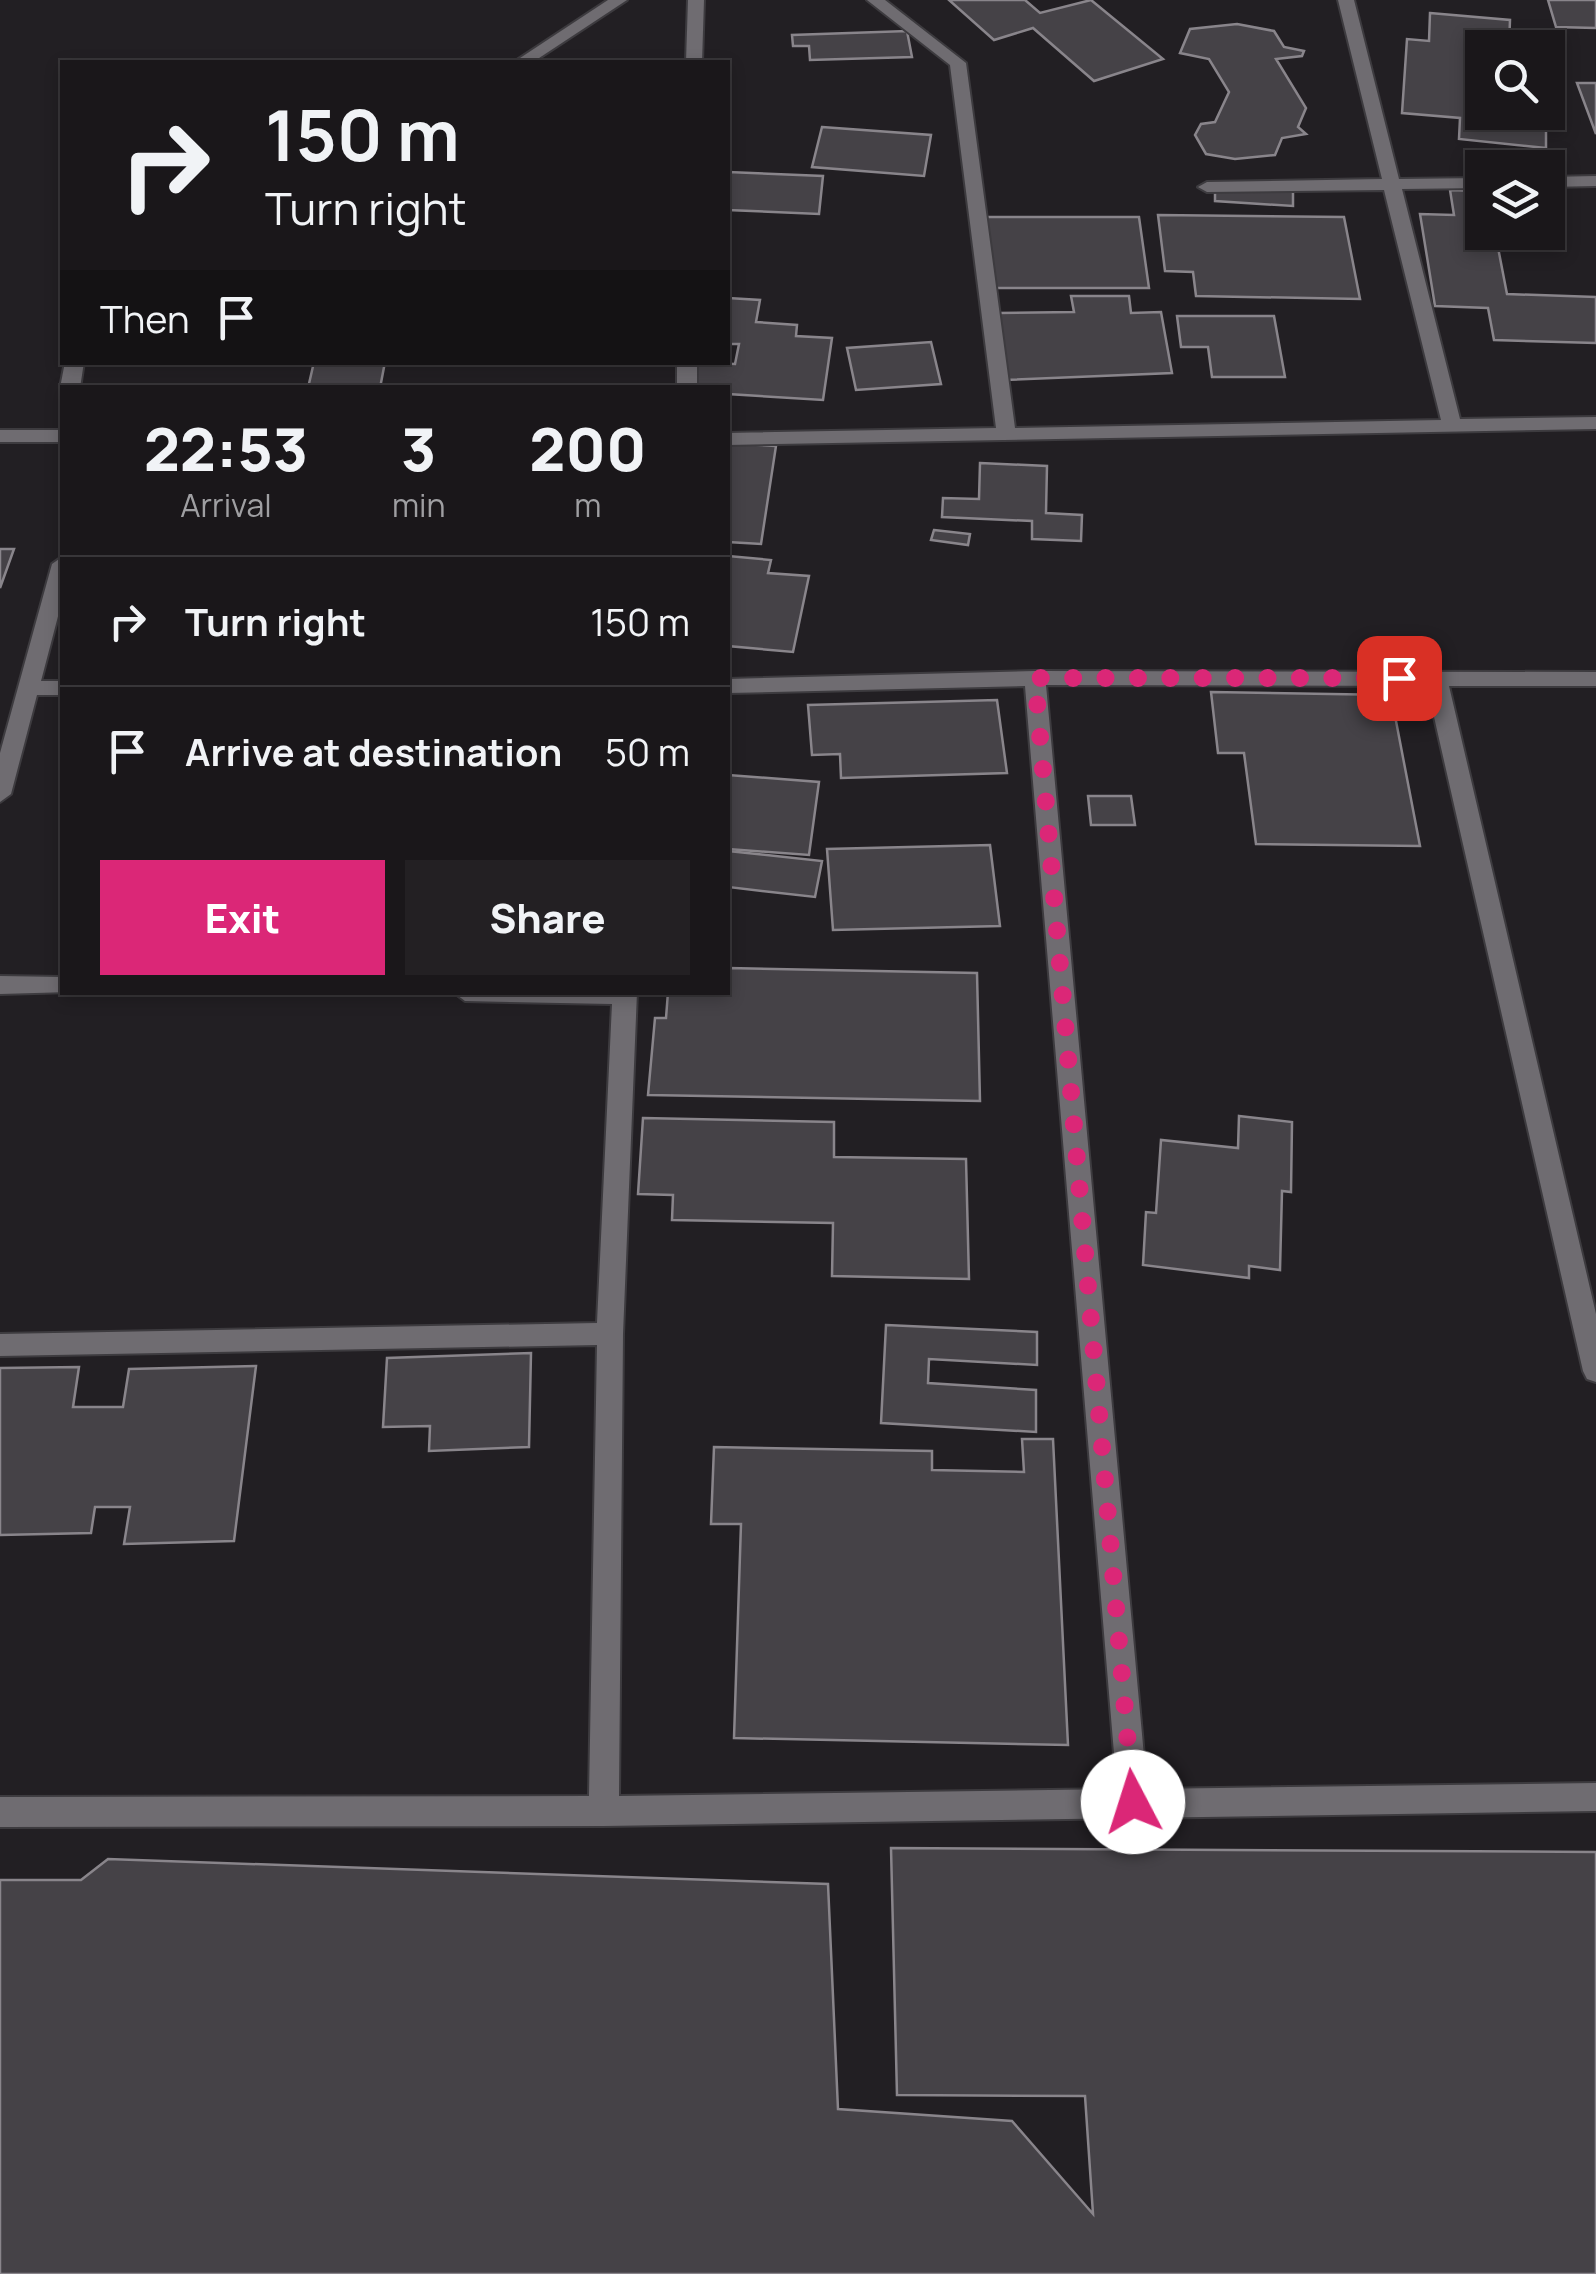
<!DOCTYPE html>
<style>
body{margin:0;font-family:Manrope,sans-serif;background:#232023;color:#f1f3f6;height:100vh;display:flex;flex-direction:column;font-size:38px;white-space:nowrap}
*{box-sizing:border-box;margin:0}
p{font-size:32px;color:#9f9fa2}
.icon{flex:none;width:55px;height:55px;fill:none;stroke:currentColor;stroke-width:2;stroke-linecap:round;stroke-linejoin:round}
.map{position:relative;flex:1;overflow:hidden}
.details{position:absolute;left:60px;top:385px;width:670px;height:610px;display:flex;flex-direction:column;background:#1a171a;border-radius:0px;box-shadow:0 5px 15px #0003,0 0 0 2px #383639}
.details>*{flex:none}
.top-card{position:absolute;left:60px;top:60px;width:670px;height:305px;border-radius:0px;box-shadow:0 5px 15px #0003,0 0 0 2px #383639;background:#1a171a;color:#f1f3f6;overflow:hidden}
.tools{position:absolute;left:1465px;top:30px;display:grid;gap:20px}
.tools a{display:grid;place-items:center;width:100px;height:100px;border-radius:0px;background:#1a171a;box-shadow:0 5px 15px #0003,0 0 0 2px #383639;font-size:50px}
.pin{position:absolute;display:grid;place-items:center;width:85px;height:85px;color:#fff;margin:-42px;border-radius:20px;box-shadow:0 5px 15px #0006}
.me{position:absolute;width:110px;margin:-55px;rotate:355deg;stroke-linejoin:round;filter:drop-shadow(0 0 8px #0008)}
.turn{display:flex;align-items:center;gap:35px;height:210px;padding:0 40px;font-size:45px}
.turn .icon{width:130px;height:130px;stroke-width:2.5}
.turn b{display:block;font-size:70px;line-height:85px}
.then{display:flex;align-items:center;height:95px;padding:0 40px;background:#0003;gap:20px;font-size:38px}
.eta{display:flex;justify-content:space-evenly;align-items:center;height:170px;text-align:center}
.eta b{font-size:60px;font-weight:800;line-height:70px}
.cta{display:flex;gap:20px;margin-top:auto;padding:20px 40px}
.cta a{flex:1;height:115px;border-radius:0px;background:#db2777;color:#fff;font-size:40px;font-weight:800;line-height:115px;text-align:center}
.cta a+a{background:#232023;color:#f1f3f6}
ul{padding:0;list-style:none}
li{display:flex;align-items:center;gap:30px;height:130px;padding:0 40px;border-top:2px solid #383639}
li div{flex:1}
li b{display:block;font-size:38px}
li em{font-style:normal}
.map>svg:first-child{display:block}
</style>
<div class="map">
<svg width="1596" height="2274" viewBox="0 0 1596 2274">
<rect width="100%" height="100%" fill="#221f23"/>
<g fill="#454247" stroke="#89858b" stroke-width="2.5">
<path d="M949,0H1025L1040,13L1091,0L1163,59L1094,81L1033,28L994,40Z"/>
<path d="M1548,0H1596V28L1556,27Z"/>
<path d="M1430,13L1510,20L1509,47L1482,44V70L1467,68L1466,87L1482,88V112H1546V148L1459,139L1460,118L1402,113L1407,39L1429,41Z"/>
<path d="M1237,24L1274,31L1284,47L1304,51L1302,56L1276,59L1306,108L1298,127L1306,134L1282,138L1275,155L1235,159L1206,154L1195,135L1201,124L1215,122L1229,92L1209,59L1180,53L1190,29Z"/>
<path d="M907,31L912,57L810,60L809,46H793L792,35Z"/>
<path d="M1577,83H1596V134Z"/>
<path d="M822,127L931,135L924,176L812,167Z"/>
<path d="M728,172L823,176L819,214L728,210Z"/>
<path d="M1215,186L1293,191V206L1215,201Z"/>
<path d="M1450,190L1482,191V232H1495L1507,294L1596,297V343L1494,340L1488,308L1435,306L1420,214L1454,215Z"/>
<path d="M1158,215L1344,217L1360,299L1196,296L1193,272L1165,271Z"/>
<path d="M981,217H1139L1149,288H987Z"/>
<path d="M1071,296H1129L1131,313L1161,312L1172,373L1004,380L997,313L1074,312Z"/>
<path d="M728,298L760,300L756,322L797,325L796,336L832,338L823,400L728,394V388H685L689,362L735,364L739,344H728Z"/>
<path d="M1177,316H1274L1285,377H1212L1208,347H1181Z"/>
<path d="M931,342L941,384L856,390L847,348Z"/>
<path d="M314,362H385L380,388H308Z"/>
<path d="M728,443L776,446L761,544L728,542Z"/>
<path d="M980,463L1047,466L1046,513L1082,515L1081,541L1032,539V521L942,517L943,498L979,499Z"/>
<path d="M934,530L970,534L968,545L931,540Z"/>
<path d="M0,549H14L0,588Z"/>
<path d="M728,556L771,560L768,573L809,576L793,652L728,646Z"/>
<path d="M1211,692L1391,695L1420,846L1256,844L1244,753H1218Z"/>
<path d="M997,700L1007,773L841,778L840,754L812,755L808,705Z"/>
<path d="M728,775L819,782L809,855L728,849Z"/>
<path d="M1088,796H1131L1135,825H1091Z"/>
<path d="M990,845L1000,926L833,930L827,849Z"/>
<path d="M728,851L822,861L815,897L728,887Z"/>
<path d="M728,968L977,973L980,1101L648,1095L655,1018H666L668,992H728Z"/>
<path d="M1239,1116L1292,1122L1291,1192L1282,1191L1280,1270L1249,1266V1278L1143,1265L1146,1212L1156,1213L1161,1140L1238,1148Z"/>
<path d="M643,1118L834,1122V1157L966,1159L969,1279L832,1276L833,1223L672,1220L673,1195L638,1194Z"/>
<path d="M886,1325L1037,1332V1365L929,1359L928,1383L1036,1390V1432L881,1423Z"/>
<path d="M531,1353L529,1447L429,1451L430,1426L383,1427L387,1358Z"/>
<path d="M256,1366L234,1541L124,1544L130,1507H95L91,1533L0,1535V1368L79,1367L73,1407H123L129,1369Z"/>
<path d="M1022,1439H1053L1068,1745L734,1738L741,1524H711L714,1447L932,1451V1470L1024,1472Z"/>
<path d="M891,1848L1596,1852V2274H0V1880H81L108,1859L828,1884L838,2109L1012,2121L1093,2214L1085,2096L897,2095Z"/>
</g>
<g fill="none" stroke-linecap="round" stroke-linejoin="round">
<defs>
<g id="street">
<path d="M608,0H627L533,62H514Z"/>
<path d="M688,0H704L702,62H686Z"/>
<path d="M867,0H885L966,63L1015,428L1441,420L1384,190L1207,192L1198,187L1207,182L1382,179L1338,0H1354L1399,179L1482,178V188L1402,189L1460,419L1596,417V429L728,445V433L996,428L950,65Z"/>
<path d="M1596,176V186L1548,187V177Z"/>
<path d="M65,362H84L80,388H62V391L60,388Z"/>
<rect x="677" y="362" width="20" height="26"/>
<rect x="0" y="430" width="62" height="12"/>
<path d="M62,557V601L41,681H62V695H37L11,794L0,802V753L52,564Z"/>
<path d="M1035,671L1596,672V686H1449L1596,1314V1382L1587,1379L1583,1371L1427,686L1046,685L1147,1789L1596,1783V1811L604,1826L0,1827V1797L589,1796L597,1345L0,1356V1334L597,1323L612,1004L465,1001L453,992H637L623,1334L619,1796L1117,1789L1025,686L728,693V679Z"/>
<path d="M0,976L62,977V992H70L0,994Z"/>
</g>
</defs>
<use href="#street" stroke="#3d3b3f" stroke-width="4"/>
<use href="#street" fill="#6f6c71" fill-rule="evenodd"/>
</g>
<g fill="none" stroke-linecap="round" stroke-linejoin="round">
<path stroke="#db2777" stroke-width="18" stroke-dasharray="0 32.4" d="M1133,1802L1035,678H1399"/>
</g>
</svg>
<div class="tools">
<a><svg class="icon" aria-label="search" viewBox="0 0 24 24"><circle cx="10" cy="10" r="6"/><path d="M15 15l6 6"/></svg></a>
<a><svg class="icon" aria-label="layers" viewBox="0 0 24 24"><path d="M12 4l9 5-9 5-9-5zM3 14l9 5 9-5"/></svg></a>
</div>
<div class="pin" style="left:1399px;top:678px;background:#d93025"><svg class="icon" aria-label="arrive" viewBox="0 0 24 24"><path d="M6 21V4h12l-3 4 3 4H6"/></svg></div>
<svg class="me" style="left:1133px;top:1802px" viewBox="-20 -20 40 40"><circle r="19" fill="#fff"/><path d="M0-13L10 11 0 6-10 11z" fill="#db2777"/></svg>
<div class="top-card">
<div class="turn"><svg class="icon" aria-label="right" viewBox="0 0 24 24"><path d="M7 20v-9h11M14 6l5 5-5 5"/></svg><div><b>150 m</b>Turn right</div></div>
<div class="then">Then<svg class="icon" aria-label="arrive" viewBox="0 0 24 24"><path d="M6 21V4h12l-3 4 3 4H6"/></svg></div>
</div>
<section class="details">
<div class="eta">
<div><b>22:53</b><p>Arrival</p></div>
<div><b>3</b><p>min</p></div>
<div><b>200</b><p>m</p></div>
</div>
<ul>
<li><svg class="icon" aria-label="right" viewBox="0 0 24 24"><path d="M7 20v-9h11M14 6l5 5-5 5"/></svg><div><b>Turn right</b></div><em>150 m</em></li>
<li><svg class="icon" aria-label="arrive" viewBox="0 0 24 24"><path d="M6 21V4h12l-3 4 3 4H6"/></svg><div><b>Arrive at destination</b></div><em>50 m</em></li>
</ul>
<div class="cta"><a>Exit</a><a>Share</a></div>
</section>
</div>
